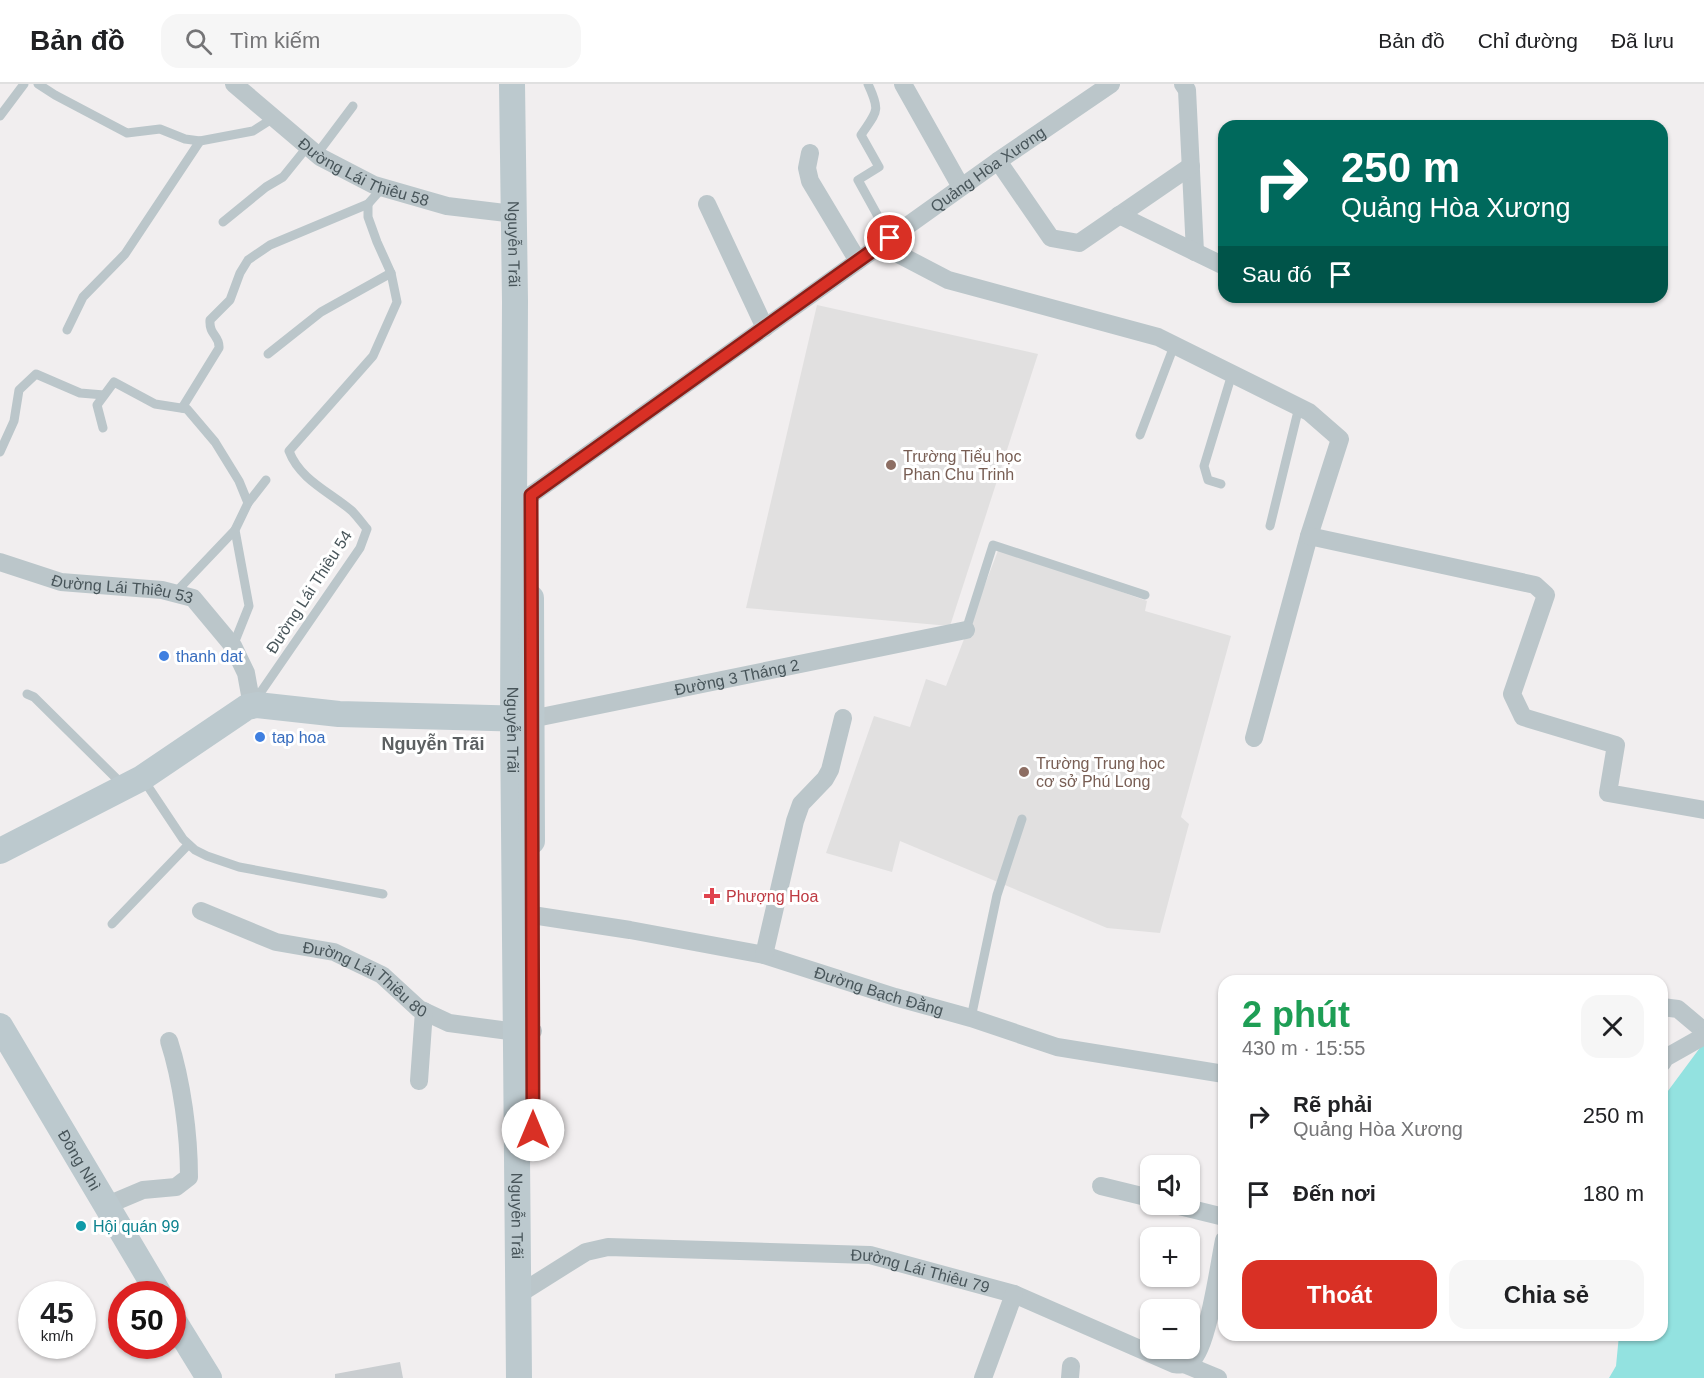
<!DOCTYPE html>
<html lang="vi">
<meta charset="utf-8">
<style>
body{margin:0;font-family:Arial,sans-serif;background:#f6f6f6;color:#202124;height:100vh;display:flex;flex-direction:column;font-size:22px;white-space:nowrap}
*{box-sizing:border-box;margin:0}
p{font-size:20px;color:#757577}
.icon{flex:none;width:33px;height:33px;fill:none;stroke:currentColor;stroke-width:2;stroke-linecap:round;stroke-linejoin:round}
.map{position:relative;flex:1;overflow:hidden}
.panel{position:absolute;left:1218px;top:891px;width:450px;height:366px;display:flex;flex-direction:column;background:#fff;border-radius:18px;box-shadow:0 2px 4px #0004}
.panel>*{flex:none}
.top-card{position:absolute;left:1218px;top:36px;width:450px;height:183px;border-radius:18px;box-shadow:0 2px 4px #0004;background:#00695c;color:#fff;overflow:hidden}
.fabs{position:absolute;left:1140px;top:1071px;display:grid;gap:12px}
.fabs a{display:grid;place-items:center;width:60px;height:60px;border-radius:12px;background:#fff;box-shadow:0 2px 4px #0004;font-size:30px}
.speed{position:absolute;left:18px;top:1197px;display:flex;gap:12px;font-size:30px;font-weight:700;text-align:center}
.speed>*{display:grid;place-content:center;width:78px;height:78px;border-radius:50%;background:#fff;box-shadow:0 2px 4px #0004;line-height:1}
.speed small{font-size:15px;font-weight:400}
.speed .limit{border:9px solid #d22;background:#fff;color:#111}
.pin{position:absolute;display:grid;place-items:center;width:51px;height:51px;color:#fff;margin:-26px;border:3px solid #fff;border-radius:50%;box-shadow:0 2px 6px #0007}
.me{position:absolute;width:66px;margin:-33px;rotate:0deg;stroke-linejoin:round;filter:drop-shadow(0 0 4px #0008)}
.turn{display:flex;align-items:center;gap:21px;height:126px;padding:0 24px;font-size:27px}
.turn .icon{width:78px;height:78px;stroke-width:2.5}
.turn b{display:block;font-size:42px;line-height:51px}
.then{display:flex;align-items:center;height:57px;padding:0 24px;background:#0003;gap:12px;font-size:22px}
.round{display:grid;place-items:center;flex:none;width:63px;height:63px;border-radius:18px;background:#f6f6f6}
.head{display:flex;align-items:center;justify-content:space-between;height:102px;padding:0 24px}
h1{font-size:36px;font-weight:700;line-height:45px;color:#1e9e55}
.primary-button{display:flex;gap:12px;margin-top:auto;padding:12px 24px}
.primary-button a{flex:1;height:69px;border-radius:18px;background:#d93025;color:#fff;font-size:24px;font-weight:700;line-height:69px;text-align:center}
.primary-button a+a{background:#f6f6f6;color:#202124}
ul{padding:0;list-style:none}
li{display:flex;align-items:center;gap:18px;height:78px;padding:0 24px}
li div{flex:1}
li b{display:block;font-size:22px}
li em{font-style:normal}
header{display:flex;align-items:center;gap:36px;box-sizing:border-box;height:84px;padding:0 30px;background:#fff;border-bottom:2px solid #e0e0e0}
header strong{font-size:28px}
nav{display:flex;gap:33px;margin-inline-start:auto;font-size:21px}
.search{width:420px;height:54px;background:#f6f6f6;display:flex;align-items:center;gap:15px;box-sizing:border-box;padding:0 21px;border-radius:18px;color:#757577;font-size:22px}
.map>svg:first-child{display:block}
</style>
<header>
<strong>Bản đồ</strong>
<div class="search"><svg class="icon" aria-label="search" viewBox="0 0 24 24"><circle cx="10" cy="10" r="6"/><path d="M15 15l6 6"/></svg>Tìm kiếm</div>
<nav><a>Bản đồ</a><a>Chỉ đường</a><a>Đã lưu</a></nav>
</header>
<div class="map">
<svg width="1704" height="1294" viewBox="0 0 1704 1294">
<rect width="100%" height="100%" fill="#f1eeef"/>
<g fill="#e1e0e0">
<path d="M817,221L1038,270L950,542L746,524Z"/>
<path d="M999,464L1147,517L1145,527L1231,552L1181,733L1189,740L1160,849L1107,844L900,757L892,788L826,769L874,632L910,643L926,595L946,602Z"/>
</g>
<path fill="#93e2e0" d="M1702,961H1704V1294H1609L1616,1282L1619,1251H1662V1015Z"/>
<path fill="#c9cdd0" d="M400,1278L403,1294H335V1290Z"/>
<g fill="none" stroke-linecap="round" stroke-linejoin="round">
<g stroke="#bbc6ca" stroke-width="9">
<path d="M38,0L55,11L127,49L160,45L185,55L200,57L253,47L275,33"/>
<path d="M868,0C881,28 877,27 861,51L879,83L858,96L890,154"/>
<path d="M0,32L24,0"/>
<path d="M317,70L353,22"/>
<path d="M223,138L266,103L283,93L308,62"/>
<path d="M67,246L83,213L125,170L200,57"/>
<path d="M268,270L321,228L391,189"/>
<path d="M182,324L219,264C220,251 209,252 210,236L230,216L240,189L248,176L270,161L368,120L383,103"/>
<path d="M103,344L97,321L114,298L155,320L187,325L215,358L239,397L248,419L235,446L249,522L233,562"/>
<path d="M1140,351L1174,262"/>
<path d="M0,368L14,337L19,306L36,290L80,309L104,311"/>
<path d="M1221,400L1208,396L1204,382L1232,290"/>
<path d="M248,419L266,396"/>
<path d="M1270,442L1299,323"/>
<path d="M175,509L235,446"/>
<path d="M966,546L993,461L1145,511"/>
<path d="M27,610L34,613L123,701"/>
<path d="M254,618L360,464L367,445C362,439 357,432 352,427C330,408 300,396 289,367L373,272L397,218L391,189L377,158L368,133V120"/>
<path d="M143,695L183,755L195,766L207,772L239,783L383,810"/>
<path d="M112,840L188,761"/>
<path d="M971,934L997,811L1022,735"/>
</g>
<g stroke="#bbc6ca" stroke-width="18">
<path id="s1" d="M234,0L320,73L374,101L447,122L514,130"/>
<path d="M903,0L961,103"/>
<path d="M1183,0L1187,6L1195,168"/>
<path d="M810,69L807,84L810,97L858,177"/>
<path d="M998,77L1051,154L1079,159L1191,82"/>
<path d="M707,120L765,244"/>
<path d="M1119,131L1224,182"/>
<path d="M881,161L948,196L1158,253L1309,328L1340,355L1309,452L1254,654"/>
<path id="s2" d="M514,423L998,77L1111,0"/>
<path d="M1309,452L1535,501L1546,511L1512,610L1523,633L1616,661L1608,709L1704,726"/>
<path id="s3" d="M0,478L61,498L162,506L193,514L233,562L246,589L252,622"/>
<path id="s4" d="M531,635L966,546"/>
<path id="s5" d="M201,827L276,858L334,868L382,891L419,925L449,939L517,948L533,947"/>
<path id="s6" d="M532,831L630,846L764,871L895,913L971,934L1057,963L1224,990"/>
<path d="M764,871L795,737L801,720L825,695L830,686L843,634"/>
<path d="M1662,923L1678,925L1704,947"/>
<path d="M1662,979L1665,974L1704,952"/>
<path d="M419,997L424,927"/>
<path d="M1101,1102L1150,1114"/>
<path d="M1171,1120L1224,1133"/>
<path d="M105,1122L143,1106L176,1103L189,1093C189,1051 182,997 169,957"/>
<path id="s7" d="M519,1210L586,1168L608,1163L870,1171L1014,1210L1174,1280C1181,1281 1186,1281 1192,1276C1208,1263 1219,1180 1224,1156"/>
<path d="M1184,1280L1218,1294"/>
<path d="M983,1294L1014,1210"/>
<path d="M1070,1294L1071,1282"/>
</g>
<g stroke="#bcc9ce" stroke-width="26">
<path id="s8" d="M512,0L515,217L513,635L519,1294"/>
<path d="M531,514L532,757"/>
<path d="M0,767L142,694L247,623L257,621L339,630L528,635"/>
<path id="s9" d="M0,942L159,1210"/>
<path d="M172,1234L209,1294"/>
</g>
</g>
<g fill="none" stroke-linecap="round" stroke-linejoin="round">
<defs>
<path id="route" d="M533,1046L531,411L890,154"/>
</defs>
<use href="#route" stroke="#8d1f18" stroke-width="15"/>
<use href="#route" stroke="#d93025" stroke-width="10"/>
</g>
<g fill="#8d6e63" stroke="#fff" stroke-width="2">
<circle cx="891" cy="381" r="6"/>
<circle cx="1024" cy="688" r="6"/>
</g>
<g fill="#3f7fe0" stroke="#fff" stroke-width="2">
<circle cx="164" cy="572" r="6"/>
<circle cx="260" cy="653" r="6"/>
</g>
<path fill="#e0444e" stroke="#fff" stroke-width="2" d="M709 803h6v6h6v6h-6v6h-6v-6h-6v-6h6z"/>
<circle fill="#0f9aa8" stroke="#fff" stroke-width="2" cx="81" cy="1142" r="6"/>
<g text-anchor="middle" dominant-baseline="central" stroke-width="6" stroke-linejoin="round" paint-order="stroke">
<g font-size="16" fill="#48555a" stroke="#fff">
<text stroke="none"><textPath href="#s1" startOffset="159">Đường Lái Thiêu 58</textPath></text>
<text stroke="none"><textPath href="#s2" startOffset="582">Quảng Hòa Xương</textPath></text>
<text stroke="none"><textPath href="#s8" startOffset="160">Nguyễn Trãi</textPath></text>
<text stroke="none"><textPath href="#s3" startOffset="126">Đường Lái Thiêu 53</textPath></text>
<text transform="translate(309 508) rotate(-57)">Đường Lái Thiêu 54</text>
<text stroke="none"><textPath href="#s4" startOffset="210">Đường 3 Tháng 2</textPath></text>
<text stroke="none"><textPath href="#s8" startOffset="646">Nguyễn Trãi</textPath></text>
<text stroke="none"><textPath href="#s5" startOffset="180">Đường Lái Thiêu 80</textPath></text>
<text stroke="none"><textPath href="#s6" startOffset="356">Đường Bạch Đằng</textPath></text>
<text stroke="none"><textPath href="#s9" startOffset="156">Đông Nhì</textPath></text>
<text stroke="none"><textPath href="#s8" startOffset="1132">Nguyễn Trãi</textPath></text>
<text stroke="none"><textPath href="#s7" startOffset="416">Đường Lái Thiêu 79</textPath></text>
</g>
<g font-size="16" fill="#785e54" stroke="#fff" text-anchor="start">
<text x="903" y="372">Trường Tiểu học<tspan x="903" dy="18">Phan Chu Trinh</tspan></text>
<text x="1036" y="679">Trường Trung học<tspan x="1036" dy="18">cơ sở Phú Long</tspan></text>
</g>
<g font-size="16" fill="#366cbe" stroke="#fff" text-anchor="start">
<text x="176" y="572">thanh dat</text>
<text x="272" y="653">tap hoa</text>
</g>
<g font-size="16" fill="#be3a42" stroke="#fff" text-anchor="start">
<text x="726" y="812">Phượng Hoa</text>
</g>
<g font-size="16" fill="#0d838f" stroke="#fff" text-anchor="start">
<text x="93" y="1142">Hội quán 99</text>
</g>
<g font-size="18" font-weight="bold" fill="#5c6062" stroke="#fff">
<text x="433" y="660">Nguyễn Trãi</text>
</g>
</g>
</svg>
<div class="fabs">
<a><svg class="icon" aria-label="sound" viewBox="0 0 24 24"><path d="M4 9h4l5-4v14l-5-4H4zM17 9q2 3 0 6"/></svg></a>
<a>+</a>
<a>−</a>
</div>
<div class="speed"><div>45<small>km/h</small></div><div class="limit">50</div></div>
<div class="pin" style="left:890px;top:154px;background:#d93025"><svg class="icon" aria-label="arrive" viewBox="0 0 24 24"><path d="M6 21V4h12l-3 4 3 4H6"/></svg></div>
<svg class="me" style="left:533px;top:1046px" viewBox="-20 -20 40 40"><circle r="19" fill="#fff"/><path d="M0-13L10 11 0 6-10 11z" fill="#d93025"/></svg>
<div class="top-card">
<div class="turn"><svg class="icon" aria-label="right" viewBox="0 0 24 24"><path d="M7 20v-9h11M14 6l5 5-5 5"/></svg><div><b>250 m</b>Quảng Hòa Xương</div></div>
<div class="then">Sau đó<svg class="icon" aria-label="arrive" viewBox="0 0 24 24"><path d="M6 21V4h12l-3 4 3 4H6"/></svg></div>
</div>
<section class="panel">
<div class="head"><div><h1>2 phút</h1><p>430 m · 15:55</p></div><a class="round"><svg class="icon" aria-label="close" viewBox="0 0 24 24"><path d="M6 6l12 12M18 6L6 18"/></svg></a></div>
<ul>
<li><svg class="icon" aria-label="right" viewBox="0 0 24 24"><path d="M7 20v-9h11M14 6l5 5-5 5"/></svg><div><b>Rẽ phải</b><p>Quảng Hòa Xương</p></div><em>250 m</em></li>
<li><svg class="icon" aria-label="arrive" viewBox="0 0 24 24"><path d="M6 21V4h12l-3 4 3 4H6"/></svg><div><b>Đến nơi</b></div><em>180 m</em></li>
</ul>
<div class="primary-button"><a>Thoát</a><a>Chia sẻ</a></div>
</section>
</div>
